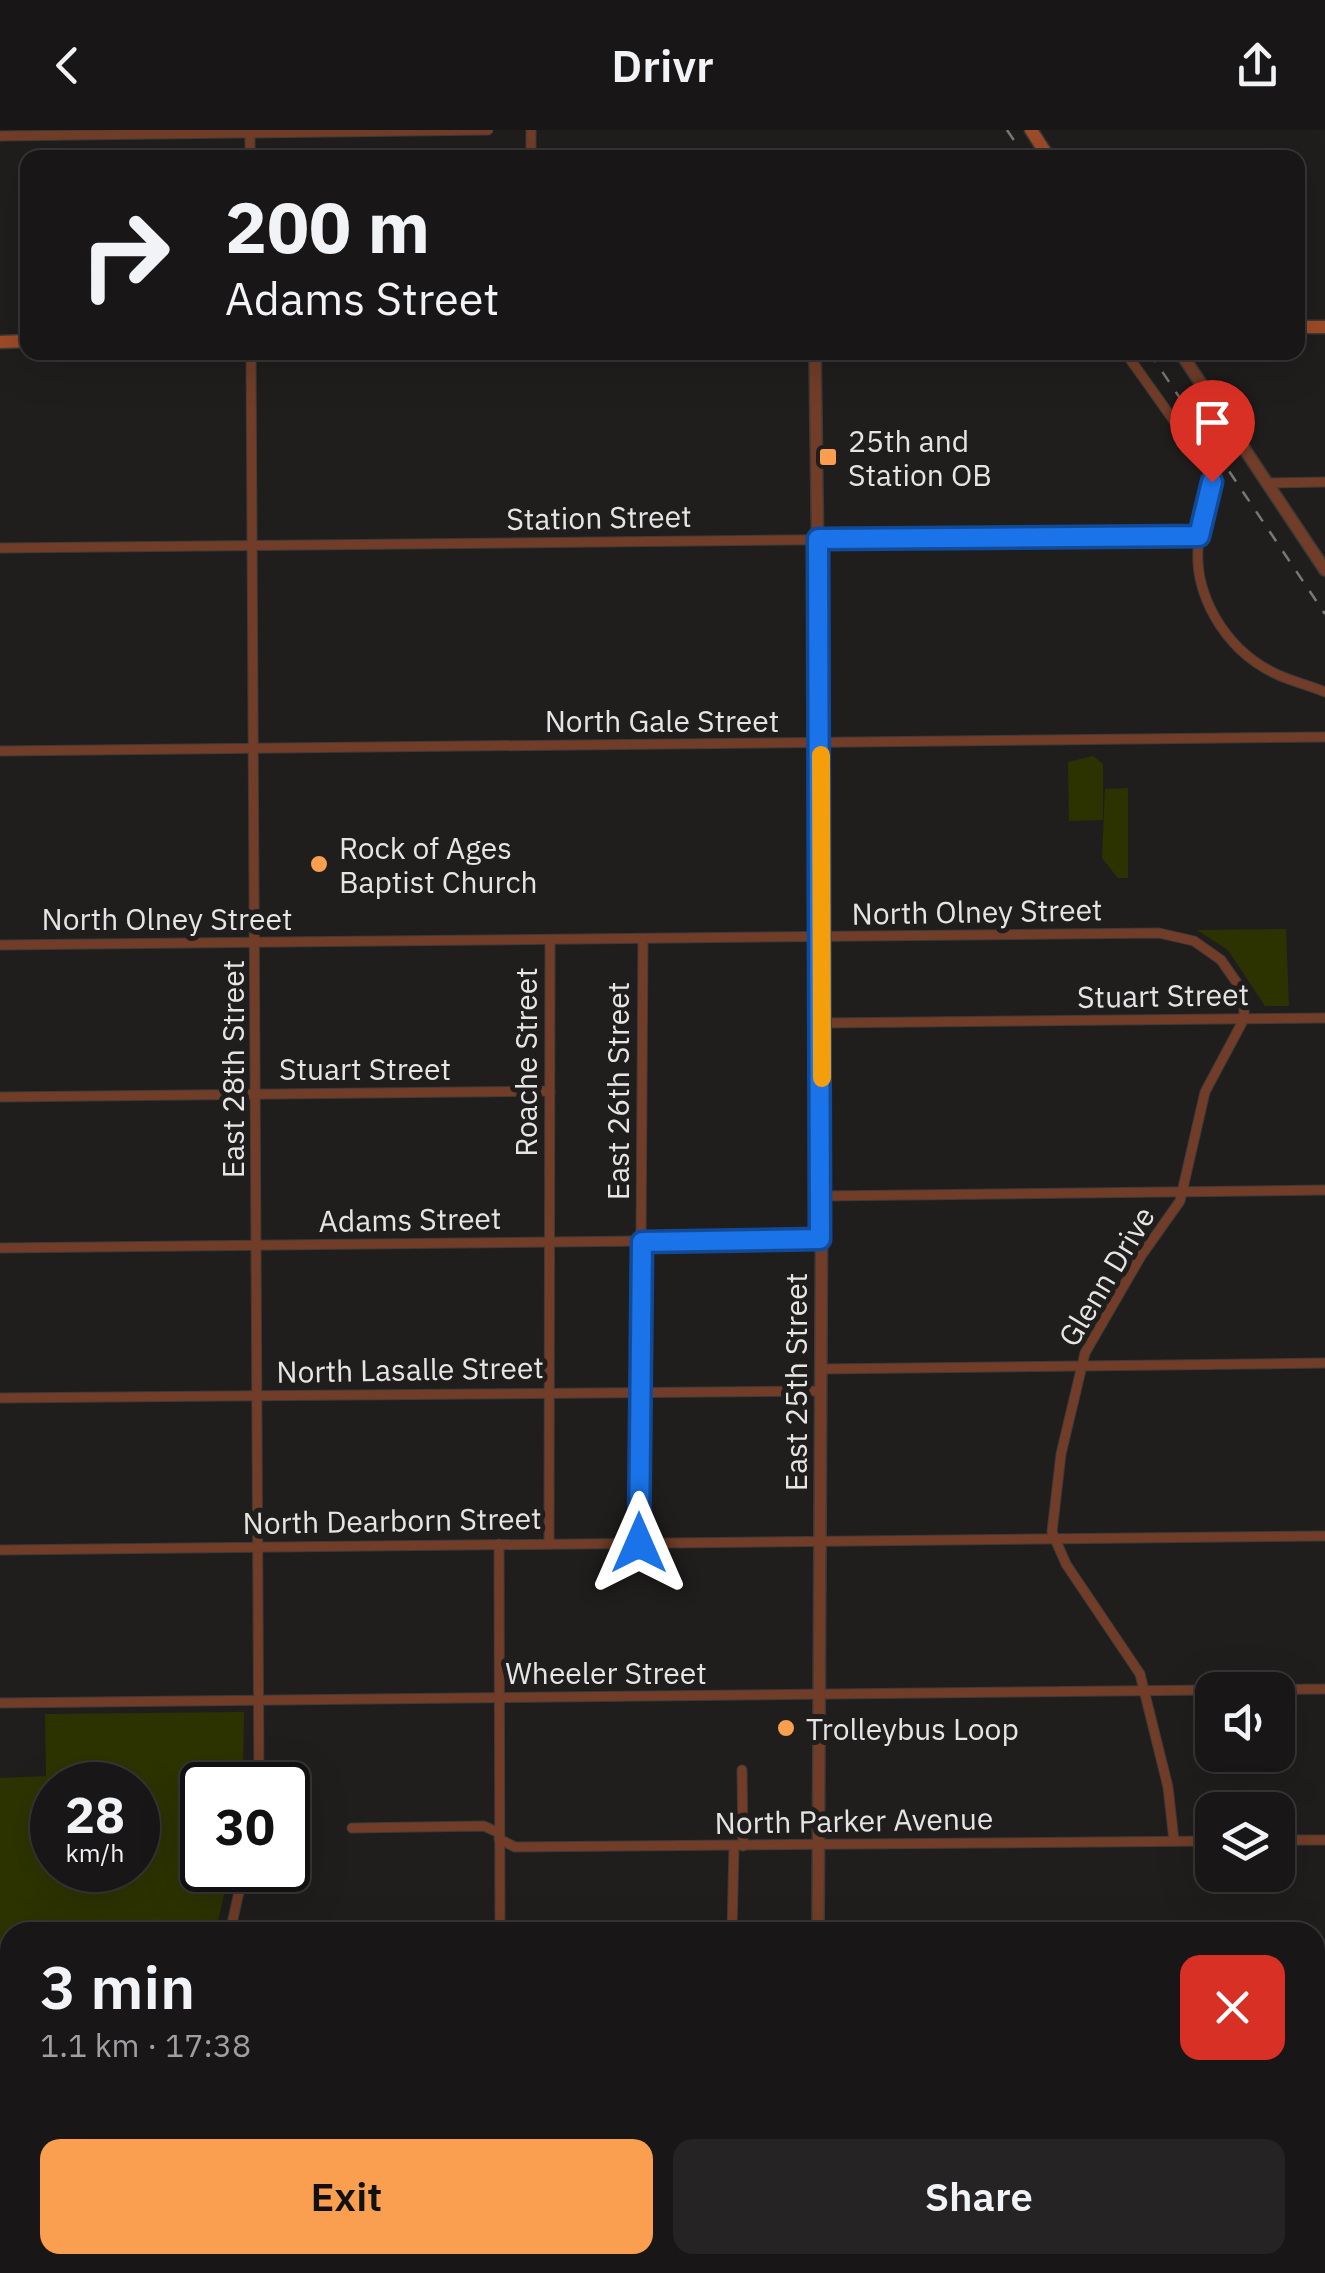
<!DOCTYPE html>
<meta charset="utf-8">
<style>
body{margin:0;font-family:"IBM Plex Sans",sans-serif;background:#252323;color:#f1f3f6;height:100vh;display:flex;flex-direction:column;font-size:38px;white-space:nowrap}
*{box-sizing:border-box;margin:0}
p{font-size:32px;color:#9f9fa1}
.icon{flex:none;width:55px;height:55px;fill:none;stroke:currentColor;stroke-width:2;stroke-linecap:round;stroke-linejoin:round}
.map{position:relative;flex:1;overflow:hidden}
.sheet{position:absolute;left:0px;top:1792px;width:1325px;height:352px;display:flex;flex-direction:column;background:#181616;border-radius:30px 30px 0 0;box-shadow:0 10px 40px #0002,0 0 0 2px #363535}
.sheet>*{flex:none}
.banner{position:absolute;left:20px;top:20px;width:1285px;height:210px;border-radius:20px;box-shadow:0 10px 40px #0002,0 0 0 2px #363535;background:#181616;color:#f1f3f6;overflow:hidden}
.tools{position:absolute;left:1195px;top:1542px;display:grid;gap:20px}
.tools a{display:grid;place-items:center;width:100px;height:100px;border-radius:20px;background:#181616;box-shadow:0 10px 40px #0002,0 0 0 2px #363535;font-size:50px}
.speed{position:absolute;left:30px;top:1632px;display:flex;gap:20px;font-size:50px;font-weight:700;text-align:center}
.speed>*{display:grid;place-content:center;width:130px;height:130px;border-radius:50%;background:#181616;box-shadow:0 10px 40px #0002,0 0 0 2px #363535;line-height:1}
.speed small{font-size:25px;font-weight:400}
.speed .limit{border:5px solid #111;border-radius:15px;background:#fff;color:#111}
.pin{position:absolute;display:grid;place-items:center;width:85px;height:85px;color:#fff;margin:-102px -42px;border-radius:50% 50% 50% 0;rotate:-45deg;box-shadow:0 0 10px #0007}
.pin .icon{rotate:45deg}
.me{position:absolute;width:110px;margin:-55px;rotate:0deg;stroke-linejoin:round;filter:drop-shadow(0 0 8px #0008)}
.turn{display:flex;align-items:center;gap:35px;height:210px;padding:0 40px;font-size:45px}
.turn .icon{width:130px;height:130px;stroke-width:2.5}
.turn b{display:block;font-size:70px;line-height:85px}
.round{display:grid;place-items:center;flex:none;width:105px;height:105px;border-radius:20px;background:#252323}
.headline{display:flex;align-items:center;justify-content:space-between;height:170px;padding:0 40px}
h1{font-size:60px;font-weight:600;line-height:75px}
.primary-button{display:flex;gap:20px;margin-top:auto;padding:20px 40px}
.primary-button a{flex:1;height:115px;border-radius:20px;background:#fa9f4f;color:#111;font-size:40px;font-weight:600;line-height:115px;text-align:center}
.primary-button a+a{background:#252323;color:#f1f3f6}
header{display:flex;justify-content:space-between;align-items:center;height:130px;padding:0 40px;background:#181616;font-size:45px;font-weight:600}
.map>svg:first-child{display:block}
</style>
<header><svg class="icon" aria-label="back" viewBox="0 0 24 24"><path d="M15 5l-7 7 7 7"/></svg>Drivr<svg class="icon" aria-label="share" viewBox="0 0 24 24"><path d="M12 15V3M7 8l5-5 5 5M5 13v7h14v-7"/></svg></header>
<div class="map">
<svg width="1325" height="2143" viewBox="0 0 1325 2143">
<rect width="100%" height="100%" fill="#201e1d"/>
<g fill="#2d3300" fill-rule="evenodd">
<path d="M1093,626L1103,634V690L1069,691L1068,632Z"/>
<path d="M1128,658V748H1118L1102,728L1105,659Z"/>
<path d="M1286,799L1289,876H1265L1228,820L1197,800Z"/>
<path d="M244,1582L243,1655H202V1740H229L216,1802H10V2014H0V1648L46,1646L45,1584ZM52,1655H138V1740H52Z"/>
</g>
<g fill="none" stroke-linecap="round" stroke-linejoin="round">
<defs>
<g id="minor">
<path d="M250,0V28"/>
<path d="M531,0V28"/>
<path d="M0,6L488,0"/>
<path d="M251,222L259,1655"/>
<path d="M1125,222L1209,340C1216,364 1202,385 1199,409C1191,463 1225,519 1274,543C1290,551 1308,555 1325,562"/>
<path d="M1267,353L1325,352"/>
<path d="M0,418L1199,406"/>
<path d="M0,621L1325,607"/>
<path d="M0,815L1159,803L1194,811L1221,830L1244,863V889L1205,962L1180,1071L1141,1126L1085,1223L1061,1324L1052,1402L1066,1434L1140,1544L1168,1657L1174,1711"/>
<path d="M822,893L1325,888"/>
<path d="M0,967L550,961"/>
<path d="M821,1066L1325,1060"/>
<path d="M0,1118L821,1109"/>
<path d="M821,1239L1325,1233"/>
<path d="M0,1268L820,1261"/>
<path d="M639,1413L643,809"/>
<path d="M499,1414L500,1802"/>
<path d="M549,1414L550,810"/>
<path d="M0,1420L1325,1406"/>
<path d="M1223,1560L1325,1559"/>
<path d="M0,1573L1212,1560"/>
<path d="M742,1640L743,1716"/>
<path d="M352,1698L484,1696L499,1703"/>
<path d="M499,1709L515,1717L1212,1711"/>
<path d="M1278,1710H1325"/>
<path d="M352,1797L500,1796"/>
<path d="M230,1802L244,1740"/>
<path d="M732,1802L734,1716"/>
<path d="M1315,1860H1325"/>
<path d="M1315,2013H1325"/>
<path d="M0,2025H10"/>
<path d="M1315,2088H1325"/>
<path d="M1315,2133L1325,2128"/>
<path d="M213,2135V2143"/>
<path d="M320,2135V2143"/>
<path d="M516,2135V2143"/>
<path d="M410,2143L411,2135"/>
<path d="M1291,2143L1310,2135"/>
</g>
<g id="tertiary">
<path d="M815,222L823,808L818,1802"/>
<path d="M1180,222L1325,440"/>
<path d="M819,2135V2143"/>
</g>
<g id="secondary">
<path d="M1031,0L1049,28"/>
<path d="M1298,197H1325"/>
<path d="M0,212L28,211"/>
</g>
</defs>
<use href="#minor" stroke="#3c3a39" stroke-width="11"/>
<use href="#tertiary" stroke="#3c3a39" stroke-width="14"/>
<use href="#secondary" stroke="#3c3a39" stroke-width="15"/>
<use href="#minor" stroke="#713d28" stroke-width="9"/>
<use href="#tertiary" stroke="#713d28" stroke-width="11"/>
<use href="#secondary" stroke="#9e4b28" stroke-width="12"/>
<g stroke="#797777" stroke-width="2.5" stroke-dasharray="12 12" stroke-linecap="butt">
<path d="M1007,0L1026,28"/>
<path d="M1149,222L1325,484"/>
</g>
</g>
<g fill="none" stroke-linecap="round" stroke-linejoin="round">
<defs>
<path id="route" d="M639,1413L642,1112L820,1109L818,409L1199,406L1212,352"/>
</defs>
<use href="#route" stroke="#114b97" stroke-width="25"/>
<use href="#route" stroke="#1a73e8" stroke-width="18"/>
<path stroke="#f59e0b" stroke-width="18" d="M821,625L822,948"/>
</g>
<g fill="#fa9f4f" stroke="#201e1d" stroke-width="4">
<rect x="818" y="317" width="20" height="20" rx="5"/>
<circle cx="319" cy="734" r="10"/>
<circle cx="786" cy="1598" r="10"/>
</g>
<g text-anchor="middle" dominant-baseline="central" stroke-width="10" stroke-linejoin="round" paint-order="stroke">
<g font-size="30" fill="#e6e4e4" stroke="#201e1d" text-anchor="start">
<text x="848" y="310">25th and<tspan x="848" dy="34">Station OB</tspan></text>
<text x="339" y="717">Rock of Ages<tspan x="339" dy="34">Baptist Church</tspan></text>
<text x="806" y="1598">Trolleybus Loop</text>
</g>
<g font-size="30" fill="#e6e4e4" stroke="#201e1d">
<text transform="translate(599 387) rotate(-1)">Station Street</text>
<text x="662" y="590">North Gale Street</text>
<text transform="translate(977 781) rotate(-1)">North Olney Street</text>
<text x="167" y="788">North Olney Street</text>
<text transform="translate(1163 865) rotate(-1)">Stuart Street</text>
<text transform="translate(525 932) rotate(-90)">Roache Street</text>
<text x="365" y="938">Stuart Street</text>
<text transform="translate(232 939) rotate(-90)">East 28th Street</text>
<text transform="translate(617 961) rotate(-90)">East 26th Street</text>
<text transform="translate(410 1089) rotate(-1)">Adams Street</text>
<text transform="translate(1106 1146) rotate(-59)">Glenn Drive</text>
<text transform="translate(410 1239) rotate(-1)">North Lasalle Street</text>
<text transform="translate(795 1252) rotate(-90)">East 25th Street</text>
<text transform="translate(392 1390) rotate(-1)">North Dearborn Street</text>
<text x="606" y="1542">Wheeler Street</text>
<text transform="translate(854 1690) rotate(-1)">North Parker Avenue</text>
</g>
</g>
</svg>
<div class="tools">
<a><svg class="icon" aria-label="sound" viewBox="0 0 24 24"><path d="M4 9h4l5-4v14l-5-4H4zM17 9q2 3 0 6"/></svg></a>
<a><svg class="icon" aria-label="layers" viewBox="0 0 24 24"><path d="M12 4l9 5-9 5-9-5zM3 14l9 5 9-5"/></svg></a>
</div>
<div class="speed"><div>28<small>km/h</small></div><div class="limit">30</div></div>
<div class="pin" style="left:1212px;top:352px;background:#d93025"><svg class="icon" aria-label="arrive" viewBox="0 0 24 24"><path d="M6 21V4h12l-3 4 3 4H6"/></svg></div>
<svg class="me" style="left:639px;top:1413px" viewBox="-20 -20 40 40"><path d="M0-17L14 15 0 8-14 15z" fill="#1a73e8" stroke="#fff" stroke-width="4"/></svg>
<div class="banner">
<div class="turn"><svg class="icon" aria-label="right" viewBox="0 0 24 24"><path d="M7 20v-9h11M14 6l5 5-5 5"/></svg><div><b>200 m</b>Adams Street</div></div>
</div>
<section class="sheet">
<div class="headline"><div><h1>3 min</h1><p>1.1 km · 17:38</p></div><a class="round" style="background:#d93025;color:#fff"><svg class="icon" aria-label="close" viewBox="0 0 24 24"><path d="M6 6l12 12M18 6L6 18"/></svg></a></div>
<div class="primary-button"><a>Exit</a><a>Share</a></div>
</section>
</div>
